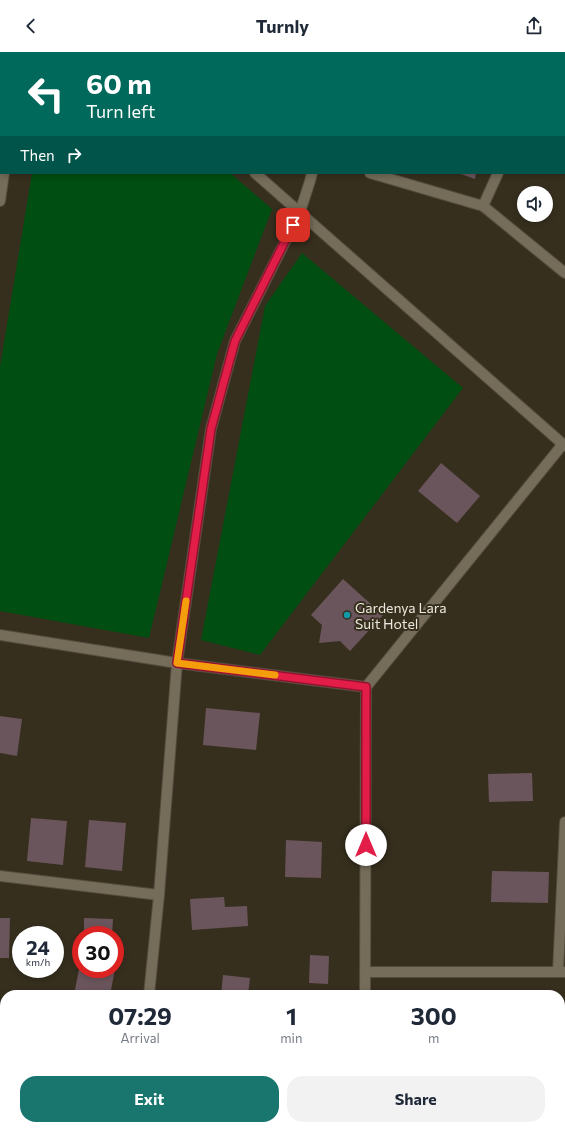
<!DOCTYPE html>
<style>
body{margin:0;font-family:Commissioner,sans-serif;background:#f2f2f3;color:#1f2937;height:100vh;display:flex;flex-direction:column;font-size:15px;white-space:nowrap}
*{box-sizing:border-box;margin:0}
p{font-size:13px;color:#747a83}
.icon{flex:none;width:22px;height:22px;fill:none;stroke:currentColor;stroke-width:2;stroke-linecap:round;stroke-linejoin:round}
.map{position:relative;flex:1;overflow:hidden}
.sheet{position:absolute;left:0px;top:938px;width:565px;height:140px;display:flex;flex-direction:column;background:#fff;border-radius:16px 16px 0 0;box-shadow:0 2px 6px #0003}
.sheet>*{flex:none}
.guide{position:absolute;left:0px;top:0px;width:565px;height:122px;box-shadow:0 2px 6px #0003;background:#00695c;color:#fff;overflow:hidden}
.fabs{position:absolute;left:517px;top:134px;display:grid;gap:8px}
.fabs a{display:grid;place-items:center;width:36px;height:36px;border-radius:50%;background:#fff;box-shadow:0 2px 6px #0003;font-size:20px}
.speed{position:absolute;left:12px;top:874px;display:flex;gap:8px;font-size:20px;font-weight:700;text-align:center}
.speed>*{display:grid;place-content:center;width:52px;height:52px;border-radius:50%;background:#fff;box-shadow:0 2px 6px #0003;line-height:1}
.speed small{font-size:10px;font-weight:400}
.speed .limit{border:6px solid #d22;background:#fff;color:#111}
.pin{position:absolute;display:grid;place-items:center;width:34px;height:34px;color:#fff;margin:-17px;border-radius:8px;box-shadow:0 2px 6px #0006}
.me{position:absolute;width:44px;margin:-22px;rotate:0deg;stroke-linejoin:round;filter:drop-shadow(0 0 3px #0008)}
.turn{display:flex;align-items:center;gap:14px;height:84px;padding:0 20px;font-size:18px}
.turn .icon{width:52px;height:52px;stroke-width:2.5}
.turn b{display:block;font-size:28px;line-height:34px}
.then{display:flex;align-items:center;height:38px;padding:0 20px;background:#0003;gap:8px;font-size:15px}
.eta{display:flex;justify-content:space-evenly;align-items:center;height:68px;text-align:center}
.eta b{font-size:24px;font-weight:700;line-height:28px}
.cta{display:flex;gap:8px;margin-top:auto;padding:8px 20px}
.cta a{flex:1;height:46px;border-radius:16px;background:#19766f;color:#fff;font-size:16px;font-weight:700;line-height:46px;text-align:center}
.cta a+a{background:#f2f2f3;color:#1f2937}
header{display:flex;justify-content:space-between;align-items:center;height:52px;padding:0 20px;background:#fff;font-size:18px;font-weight:700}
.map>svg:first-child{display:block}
</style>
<header><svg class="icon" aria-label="back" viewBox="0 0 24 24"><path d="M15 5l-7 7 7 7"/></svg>Turnly<svg class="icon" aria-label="share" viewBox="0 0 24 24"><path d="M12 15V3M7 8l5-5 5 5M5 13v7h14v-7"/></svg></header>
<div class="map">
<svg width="565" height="1078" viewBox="0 0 565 1078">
<rect width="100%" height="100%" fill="#362f1e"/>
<g fill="#004e11">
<path d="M32,121H230L272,157L217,302L149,586L0,559V315Z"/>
<path d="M302,201L463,336L260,603L201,588L265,254Z"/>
</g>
<g fill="#6b555c">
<path d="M458,121H476L475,127Z"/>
<path d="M441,411L480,444L457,471L418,439Z"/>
<path d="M343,527L383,563L350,599L340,589L319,591L322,573L311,563Z"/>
<path d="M206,656L260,661L256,698L203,693Z"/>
<path d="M0,664L22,667L17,704L0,701Z"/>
<path d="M532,721L533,749L489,750L488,722Z"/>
<path d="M31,766L67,769L63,813L27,809Z"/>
<path d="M89,768L126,771L122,819L85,815Z"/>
<path d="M286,788L322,790L321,826L285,825Z"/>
<path d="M492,819L549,820L548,851L491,850Z"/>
<path d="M224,845L225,855L247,854L248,874L192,878L190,847Z"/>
<path d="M0,866H10L9,906H0Z"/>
<path d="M84,866L113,867L112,883H84Z"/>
<path d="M310,903L329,904L328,932L309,931Z"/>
<path d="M80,912L81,917H115L110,943H74Z"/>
<path d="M223,923L250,926L248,943H221Z"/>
<path d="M560,1053L565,1054V1078H556V1073H560Z"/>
<path d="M401,1073L445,1075L444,1078H401Z"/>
<rect x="490" y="1073" width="26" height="5"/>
</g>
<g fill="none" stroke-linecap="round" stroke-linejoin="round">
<defs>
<g id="minor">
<path d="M115,0L117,1"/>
<path d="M30,1V0"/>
<path d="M335,1V0"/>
<path d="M518,1V0"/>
<path d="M255,121L565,394"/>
<path d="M370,121L483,154L565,221"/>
<path d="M0,149L4,121"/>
<path d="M483,154L498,121"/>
<path d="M0,583L177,611L366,635"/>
<path d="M0,824L159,843"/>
<path d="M365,920H565"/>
<path d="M558,920L565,770"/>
<path d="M149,943L159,843L177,611L211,377L235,289L300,160L310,129L312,121"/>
<path d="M365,943L366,635L563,392"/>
<path d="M0,1003H5"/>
<path d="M135,1078V1073"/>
<path d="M365,1078V1073"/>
</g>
</defs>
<use href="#minor" stroke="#544d3e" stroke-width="12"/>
<use href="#minor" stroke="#756c59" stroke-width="10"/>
</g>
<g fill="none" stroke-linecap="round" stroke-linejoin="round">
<defs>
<path id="route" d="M293,173L235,289L211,377L177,611L366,635V793"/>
</defs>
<use href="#route" stroke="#92132f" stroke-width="10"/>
<use href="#route" stroke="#e11d48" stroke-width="7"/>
<path stroke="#f59e0b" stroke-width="7" d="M186,549L177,611L275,623"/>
</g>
<circle fill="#0f9aa8" stroke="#362f1e" stroke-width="1.5" cx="347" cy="563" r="4"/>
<g text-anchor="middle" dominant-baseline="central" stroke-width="4" stroke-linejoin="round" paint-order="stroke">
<g font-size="14" fill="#ece7dc" stroke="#362f1e" text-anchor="start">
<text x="355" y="555">Gardenya Lara<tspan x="355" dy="16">Suit Hotel</tspan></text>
</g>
</g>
</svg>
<div class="fabs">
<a><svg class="icon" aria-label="sound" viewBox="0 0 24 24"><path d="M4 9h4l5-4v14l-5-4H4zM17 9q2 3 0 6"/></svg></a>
</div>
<div class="speed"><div>24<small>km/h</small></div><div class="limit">30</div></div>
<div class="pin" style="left:293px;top:173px;background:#d93025"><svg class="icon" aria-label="arrive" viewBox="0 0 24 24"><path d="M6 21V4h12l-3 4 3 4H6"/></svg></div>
<svg class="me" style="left:366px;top:793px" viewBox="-20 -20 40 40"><circle r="19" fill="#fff"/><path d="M0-13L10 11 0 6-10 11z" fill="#e11d48"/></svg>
<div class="guide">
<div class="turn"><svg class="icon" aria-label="left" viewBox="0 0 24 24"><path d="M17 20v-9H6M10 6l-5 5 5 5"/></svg><div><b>60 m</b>Turn left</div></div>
<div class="then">Then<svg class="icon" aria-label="right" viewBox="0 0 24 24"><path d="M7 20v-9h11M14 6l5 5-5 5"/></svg></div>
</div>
<section class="sheet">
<div class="eta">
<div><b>07:29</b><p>Arrival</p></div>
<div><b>1</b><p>min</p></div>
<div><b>300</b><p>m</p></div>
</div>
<div class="cta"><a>Exit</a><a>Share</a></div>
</section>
</div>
